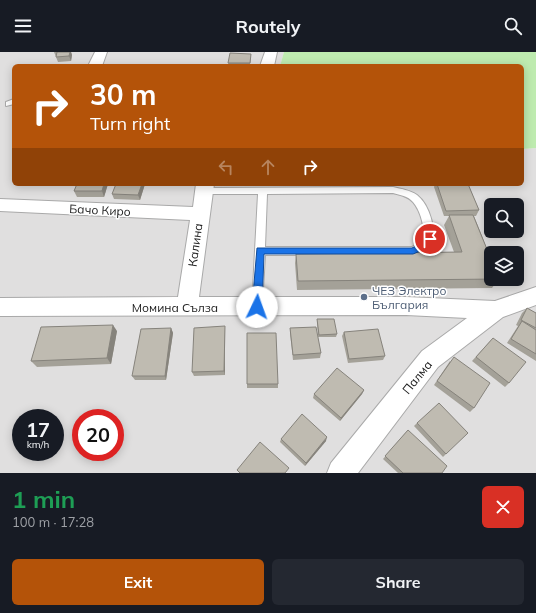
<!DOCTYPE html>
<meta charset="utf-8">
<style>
body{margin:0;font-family:Mulish,sans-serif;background:#242831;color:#f1f3f6;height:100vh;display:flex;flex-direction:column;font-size:15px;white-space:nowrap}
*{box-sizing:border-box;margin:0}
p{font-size:13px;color:#9ea1a6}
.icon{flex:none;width:22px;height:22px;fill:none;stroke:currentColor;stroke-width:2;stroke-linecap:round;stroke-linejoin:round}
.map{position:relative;height:421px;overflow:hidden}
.side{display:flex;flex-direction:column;background:#171b24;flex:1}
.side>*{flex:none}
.hud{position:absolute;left:12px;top:12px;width:512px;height:122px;border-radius:6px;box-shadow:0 2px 10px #0003;background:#b45309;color:#fff;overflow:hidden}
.buttons{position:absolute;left:484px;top:146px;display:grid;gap:8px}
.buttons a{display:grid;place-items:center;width:40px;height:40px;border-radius:6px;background:#171b24;box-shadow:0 2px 10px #0003;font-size:20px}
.speed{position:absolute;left:12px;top:357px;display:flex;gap:8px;font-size:20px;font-weight:700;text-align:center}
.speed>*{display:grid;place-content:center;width:52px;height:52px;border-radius:50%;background:#171b24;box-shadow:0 2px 10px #0003;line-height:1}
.speed small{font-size:10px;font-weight:400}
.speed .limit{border:6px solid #d22;background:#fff;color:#111}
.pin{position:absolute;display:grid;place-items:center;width:34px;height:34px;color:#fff;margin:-17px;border:2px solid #fff;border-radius:50%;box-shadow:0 1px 4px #0007}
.me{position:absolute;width:44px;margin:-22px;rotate:3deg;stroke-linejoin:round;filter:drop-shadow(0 0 3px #0008)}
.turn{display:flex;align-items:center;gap:14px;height:84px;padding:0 12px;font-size:18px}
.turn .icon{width:52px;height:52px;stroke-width:2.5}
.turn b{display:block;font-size:28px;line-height:34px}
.lanes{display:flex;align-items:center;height:38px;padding:0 12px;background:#0003;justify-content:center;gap:20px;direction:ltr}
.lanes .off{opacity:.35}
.round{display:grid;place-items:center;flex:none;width:42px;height:42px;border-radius:6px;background:#242831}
.head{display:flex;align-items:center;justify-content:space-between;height:68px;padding:0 12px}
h1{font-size:24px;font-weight:700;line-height:30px;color:#1e9e55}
.button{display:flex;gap:8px;margin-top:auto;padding:8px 12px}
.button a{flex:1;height:46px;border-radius:6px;background:#b45309;color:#fff;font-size:16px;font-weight:700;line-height:46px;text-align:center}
.button a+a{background:#242831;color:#f1f3f6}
header{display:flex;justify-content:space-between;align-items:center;height:52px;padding:0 12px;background:#171b24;font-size:18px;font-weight:700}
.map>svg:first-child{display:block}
</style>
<header><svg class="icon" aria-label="menu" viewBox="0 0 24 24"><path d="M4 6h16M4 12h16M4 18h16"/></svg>Routely<svg class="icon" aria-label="search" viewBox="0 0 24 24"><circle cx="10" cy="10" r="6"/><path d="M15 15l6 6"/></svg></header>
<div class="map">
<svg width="536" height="421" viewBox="0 0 536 421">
<rect width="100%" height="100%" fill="#f2f1e8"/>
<path fill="#e0dfdf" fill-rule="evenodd" d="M0,0H284L280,14H14V132H522V97L536,96V421H0ZM491,153H517V179H491ZM491,201H517V227H491ZM21,366H55V400H21ZM81,366H115V400H81Z"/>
<path fill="#beebaf" d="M284,0H536V96L522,97V14H280Z"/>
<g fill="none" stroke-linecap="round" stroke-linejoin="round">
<defs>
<g id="service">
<path d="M14,47V52L6,54V50Z"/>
<path d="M393,135C401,137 410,138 417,143C430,153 438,181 430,196L413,203H265L262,255L261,258L257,260L253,258L252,255L258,142H203L199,139L203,136ZM393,141C400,143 408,144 413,150C421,159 426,179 423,190L412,195H265L267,142Z"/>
</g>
<g id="minor">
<path d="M95,0H107L102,14H88Z"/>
<path d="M265,0H277L274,14H260Z"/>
<path d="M196,132H214L199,245H406L495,249L536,235V253L503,265L438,315L358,421H327L331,411L422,299L467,266L406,263L0,264V246L178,245L190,168L0,159V147L193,155Z"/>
</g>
</defs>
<use href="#service" stroke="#a9a9a9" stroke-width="2"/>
<use href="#minor" stroke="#a9a9a9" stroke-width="2"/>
<use href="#service" fill="#fff" fill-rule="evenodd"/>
<use href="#minor" fill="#fff" fill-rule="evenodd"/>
</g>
<g fill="#a4a198">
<path d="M54,0H71L72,3L71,9L58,10Z"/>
<path d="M251,2L250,14H227L229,13L228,11Z"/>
<path d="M77,132H108L104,145H77L74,139Z"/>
<path d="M145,132L140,148L114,147L112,142Z"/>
<path d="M294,132H414V133Z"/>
<path d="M435,132H468L479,158L476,164H474L499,227L492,236L297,238L295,211L296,202L454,200L444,173L449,164H444L434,135Z"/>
<path d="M527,256L536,261V309L507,291L518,274L516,273L522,261Z"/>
<path d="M317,267L337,282L336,285H318L317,270Z"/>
<path d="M225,274V323L194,324L192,320Z"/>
<path d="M171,276L173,281L166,328H135L132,324Z"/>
<path d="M290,276L321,301L320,306L293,308L290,281Z"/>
<path d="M117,279L111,312L37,315L31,309Z"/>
<path d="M344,280L385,304L383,308L348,311L342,284Z"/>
<path d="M493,286L509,331L505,335L472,309Z"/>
<path d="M450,309L474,356L470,360L434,333Z"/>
<rect x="247" y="332" width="31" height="4"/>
<path d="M364,338L362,342L340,369L313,346L314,342Z"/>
<path d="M417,371L446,402L443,405L414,374Z"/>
<path d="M408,378L442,421H398L383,407Z"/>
<path d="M281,387L326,389L305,414L280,390Z"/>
</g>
<g fill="#86837c">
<path d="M70,0H71L72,3L71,9L69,4Z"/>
<path d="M104,132H108L104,145L102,139Z"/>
<path d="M142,132H145L140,148L138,143Z"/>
<path d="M113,273L117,279L111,312L107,306Z"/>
<path d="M225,274V323L224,319Z"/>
<path d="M171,276L173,281L166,328L165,324Z"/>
<path d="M364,338L362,342L340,369L341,366Z"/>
<path d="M327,385L326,389L305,414L306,411Z"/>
</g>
<g fill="#bfbbb1" stroke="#86837c">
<path d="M57,0H70L69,4L56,5Z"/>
<path d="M230,1L251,2L250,11H228Z"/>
<path d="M227,13L241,14H227Z"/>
<path d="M77,132H104L102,139H74Z"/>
<path d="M116,132H142L138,143L112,142Z"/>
<path d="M437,132H468L479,158L446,159Z"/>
<path d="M449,163H473L491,207V227H499L298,229L296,202L462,200Z"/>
<path d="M527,256L536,261V276L521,268Z"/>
<path d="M317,267H334L337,282L319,283Z"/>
<path d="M522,269L536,278V302L511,287Z"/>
<path d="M113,273L107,306L31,309L41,275Z"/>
<path d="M225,274L224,319L192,320L194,276Z"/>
<path d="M316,275L321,301L293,303L290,276Z"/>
<path d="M171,276L165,324H132L141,277Z"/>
<path d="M378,277L385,304L349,307L344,280Z"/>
<path d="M247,281H276L278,332H247Z"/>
<path d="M493,286L526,310L509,331L476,305Z"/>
<path d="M454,305L490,331L474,356L437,329Z"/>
<path d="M337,316L364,338L341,366L314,342Z"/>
<path d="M439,351L468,381L446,402L417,371Z"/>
<path d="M302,362L327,385L306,411L281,387Z"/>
<path d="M408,378L447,414L442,421H403L385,404Z"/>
<path d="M260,390L289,416L285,421H240L237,418Z"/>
</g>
<path fill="#1a73e8" stroke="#114b97" d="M430,183L434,187L430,195L413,202H264L262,255L257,259L252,255L257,196H412L424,190L427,184Z"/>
<circle fill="#5c6f8a" stroke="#fff" stroke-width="1.5" cx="364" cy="245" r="4"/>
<g text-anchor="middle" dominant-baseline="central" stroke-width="3" stroke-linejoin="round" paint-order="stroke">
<g font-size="12" fill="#222" stroke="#fff">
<text transform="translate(100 158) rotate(3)">Бачо Киро</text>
<text transform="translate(195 193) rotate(-82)">Калина</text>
<text x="175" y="255">Момина Сълза</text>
<text transform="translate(417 325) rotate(-51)">Палма</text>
</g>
<g font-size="12" fill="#4e5e75" stroke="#fff" text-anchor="start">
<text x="372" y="238">ЧЕЗ Электро<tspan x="372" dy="14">България</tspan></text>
</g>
</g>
</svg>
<div class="buttons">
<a><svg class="icon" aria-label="search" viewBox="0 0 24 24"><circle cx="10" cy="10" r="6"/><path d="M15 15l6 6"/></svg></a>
<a><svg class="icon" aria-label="layers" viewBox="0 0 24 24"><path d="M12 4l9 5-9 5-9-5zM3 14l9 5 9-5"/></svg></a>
</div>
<div class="speed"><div>17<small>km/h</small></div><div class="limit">20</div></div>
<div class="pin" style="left:430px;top:187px;background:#d93025"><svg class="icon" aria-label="arrive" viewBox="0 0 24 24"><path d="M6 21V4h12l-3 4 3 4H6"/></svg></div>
<svg class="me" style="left:257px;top:255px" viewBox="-20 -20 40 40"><circle r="19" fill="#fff"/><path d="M0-13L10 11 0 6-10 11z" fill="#1a73e8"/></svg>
<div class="hud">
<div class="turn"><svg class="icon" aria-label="right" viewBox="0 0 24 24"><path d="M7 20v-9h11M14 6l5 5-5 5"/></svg><div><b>30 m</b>Turn right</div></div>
<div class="lanes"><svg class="icon off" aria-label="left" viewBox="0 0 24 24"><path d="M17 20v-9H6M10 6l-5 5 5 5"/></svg><svg class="icon off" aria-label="ahead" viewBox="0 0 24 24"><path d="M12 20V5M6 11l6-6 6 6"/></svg><svg class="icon" aria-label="right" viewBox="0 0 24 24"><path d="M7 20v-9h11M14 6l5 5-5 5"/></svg></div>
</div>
</div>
<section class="side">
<div class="head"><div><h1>1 min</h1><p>100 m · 17:28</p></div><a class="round" style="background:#d93025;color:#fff"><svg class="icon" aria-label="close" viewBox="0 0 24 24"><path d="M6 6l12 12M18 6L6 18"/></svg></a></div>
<div class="button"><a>Exit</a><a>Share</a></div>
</section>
